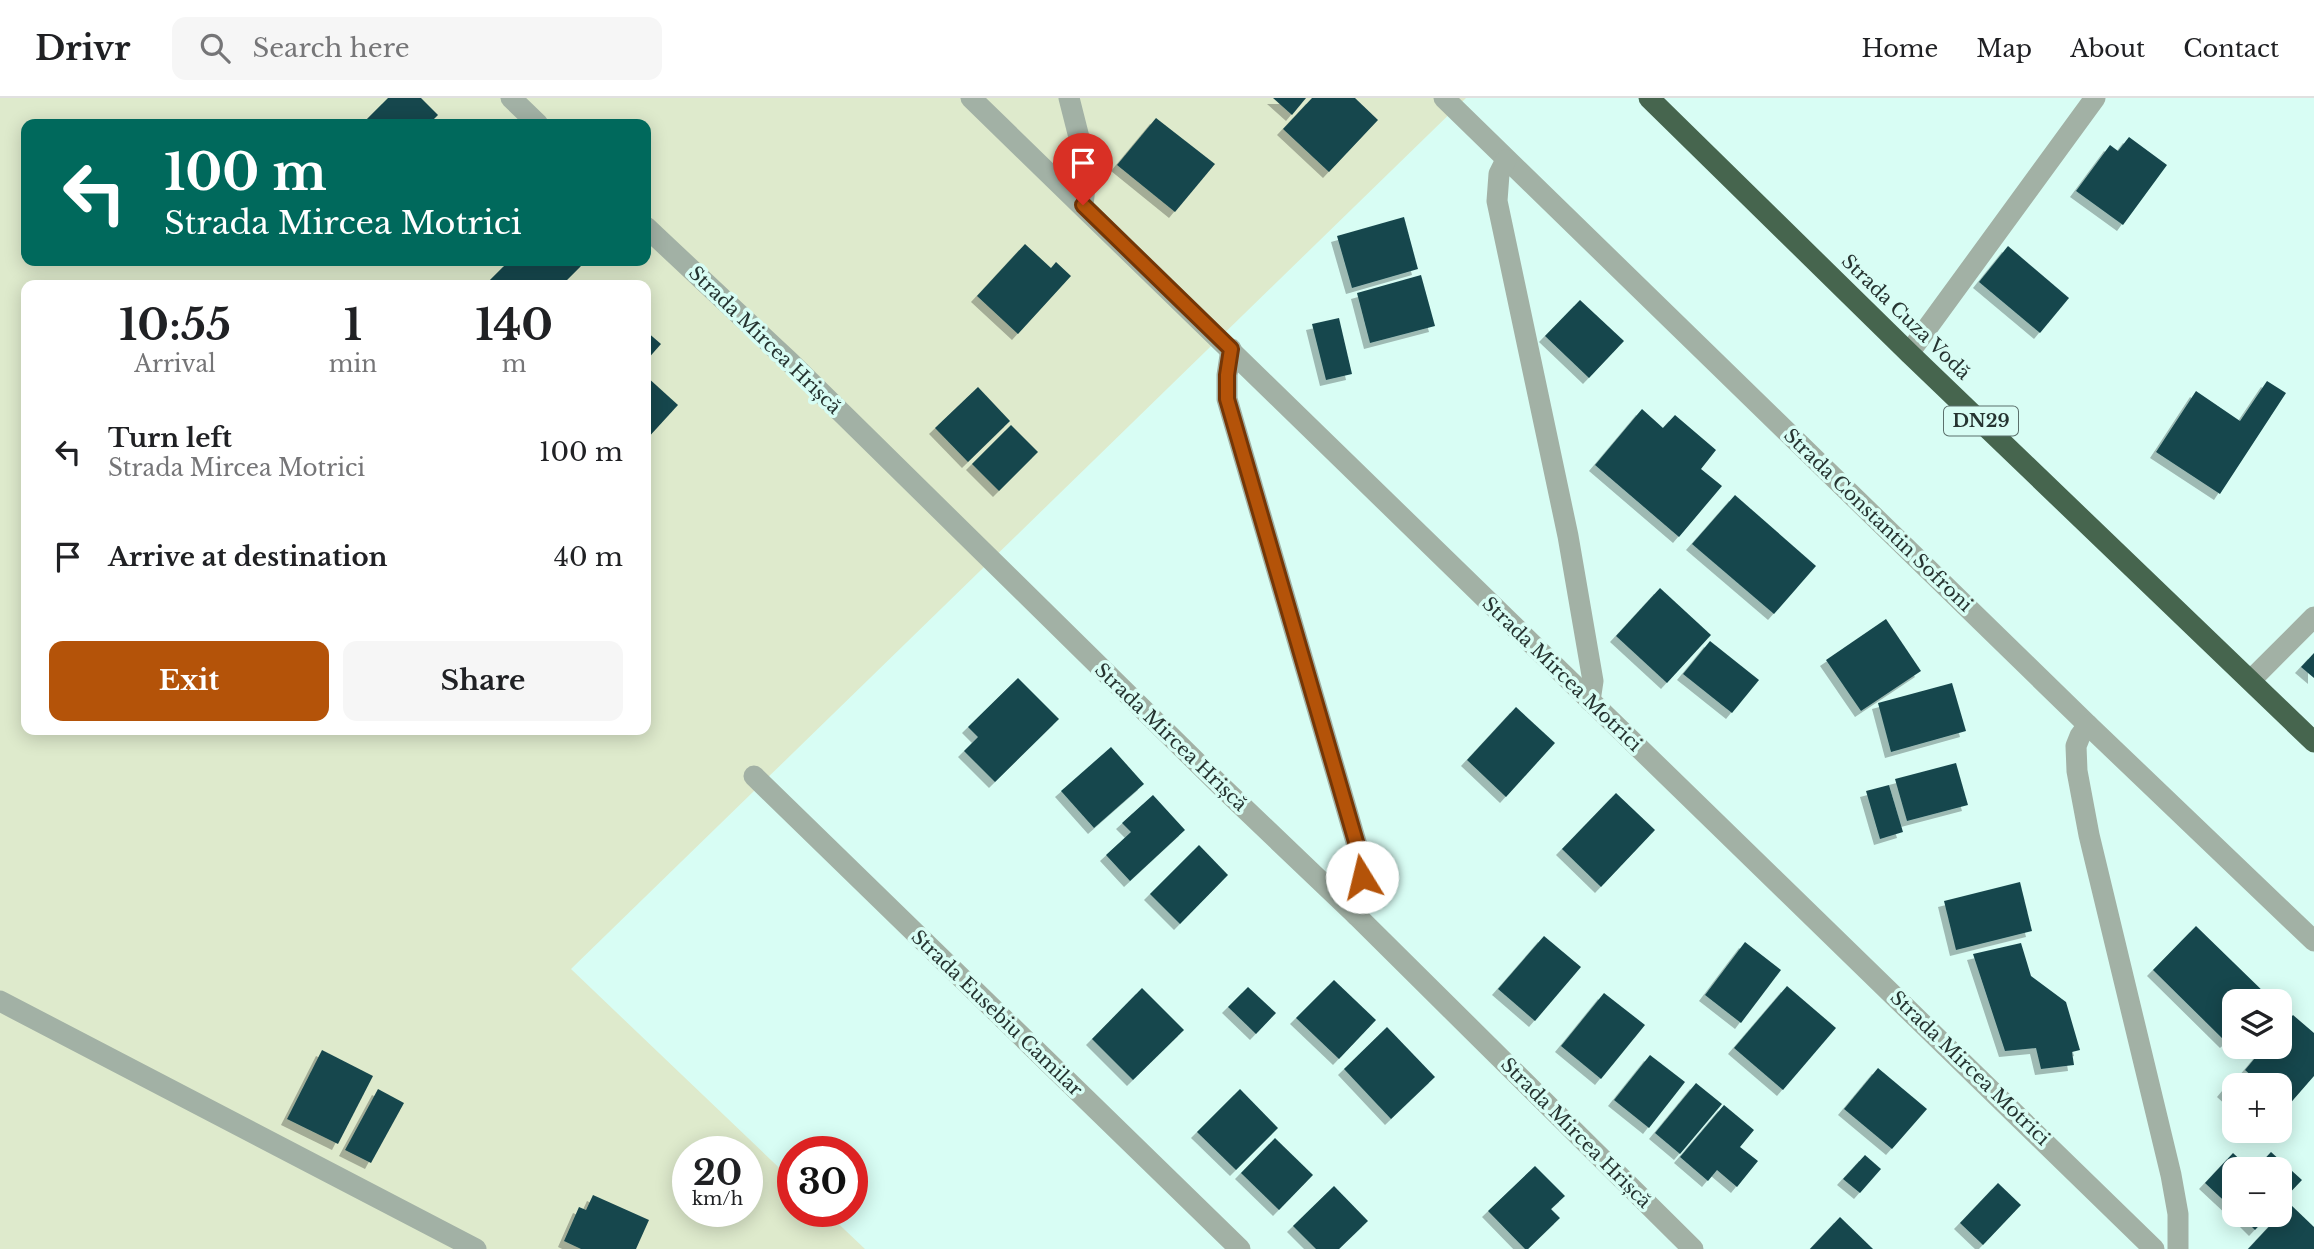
<!DOCTYPE html>
<meta charset="utf-8">
<style>
body{margin:0;font-family:"Libre Baskerville",serif;background:#f6f6f6;color:#202124;height:100vh;display:flex;flex-direction:column;font-size:26px;white-space:nowrap}
*{box-sizing:border-box;margin:0}
p{font-size:23px;color:#757577}
.icon{flex:none;width:38px;height:38px;fill:none;stroke:currentColor;stroke-width:2;stroke-linecap:round;stroke-linejoin:round}
.map{position:relative;flex:1;overflow:hidden}
.details{position:absolute;left:21px;top:182px;width:630px;height:455px;display:flex;flex-direction:column;background:#fff;border-radius:14px;box-shadow:0 4px 18px #0003}
.details>*{flex:none}
.banner{position:absolute;left:21px;top:21px;width:630px;height:147px;border-radius:14px;box-shadow:0 4px 18px #0003;background:#00695c;color:#fff;overflow:hidden}
.buttons{position:absolute;left:2222px;top:891px;display:grid;gap:14px}
.buttons a{display:grid;place-items:center;width:70px;height:70px;border-radius:14px;background:#fff;box-shadow:0 4px 18px #0003;font-size:35px}
.speed{position:absolute;left:672px;top:1038px;display:flex;gap:14px;font-size:35px;font-weight:700;text-align:center}
.speed>*{display:grid;place-content:center;width:91px;height:91px;border-radius:50%;background:#fff;box-shadow:0 4px 18px #0003;line-height:1}
.speed small{font-size:18px;font-weight:400}
.speed .limit{border:10px solid #d22;background:#fff;color:#111}
.pin{position:absolute;display:grid;place-items:center;width:60px;height:60px;color:#fff;margin:-72px -30px;border-radius:50% 50% 50% 0;rotate:-45deg;box-shadow:0 0 7px #0007}
.pin .icon{rotate:45deg}
.me{position:absolute;width:77px;margin:-38px;rotate:351deg;stroke-linejoin:round;filter:drop-shadow(0 0 5px #0008)}
.turn{display:flex;align-items:center;gap:24px;height:147px;padding:0 28px;font-size:32px}
.turn .icon{width:91px;height:91px;stroke-width:2.5}
.turn b{display:block;font-size:49px;line-height:60px}
.eta{display:flex;justify-content:space-evenly;align-items:center;height:119px;text-align:center}
.eta b{font-size:42px;font-weight:800;line-height:49px}
.button{display:flex;gap:14px;margin-top:auto;padding:14px 28px}
.button a{flex:1;height:80px;border-radius:14px;background:#b45309;color:#fff;font-size:28px;font-weight:800;line-height:80px;text-align:center}
.button a+a{background:#f6f6f6;color:#202124}
ul{padding:0;list-style:none}
li{display:flex;align-items:center;gap:21px;height:105px;padding:0 28px}
li div{flex:1}
li b{display:block;font-size:26px}
li em{font-style:normal}
header{display:flex;align-items:center;gap:42px;box-sizing:border-box;height:98px;padding:0 35px;background:#fff;border-bottom:2px solid #e0e0e0}
header strong{font-size:33px}
nav{display:flex;gap:38px;margin-inline-start:auto;font-size:24px}
.search{width:490px;height:63px;background:#f6f6f6;display:flex;align-items:center;gap:18px;box-sizing:border-box;padding:0 24px;border-radius:14px;color:#757577;font-size:26px}
.map>svg:first-child{display:block}
</style>
<header>
<strong>Drivr</strong>
<div class="search"><svg class="icon" aria-label="search" viewBox="0 0 24 24"><circle cx="10" cy="10" r="6"/><path d="M15 15l6 6"/></svg>Search here</div>
<nav><a>Home</a><a>Map</a><a>About</a><a>Contact</a></nav>
</header>
<div class="map">
<svg width="2314" height="1151" viewBox="0 0 2314 1151">
<defs>
<filter id="shadow"><feDropShadow dx="-6" dy="6" stdDeviation="0" flood-color="#0004"/></filter>
</defs>
<rect width="100%" height="100%" fill="#d8fdf4"/>
<path fill="#deeacc" fill-rule="evenodd" d="M0,0H1466L571,871L793,1083V1113H825L865,1151H0ZM26,26H646V163H26ZM26,187H646V632H26ZM688,1054H747V1113H688Z"/>
<g fill="#18474d" filter="url(#shadow)">
<path d="M388,0H421L438,17L429,26H362Z"/>
<path d="M1273,0H1306L1292,17Z"/>
<path d="M1312,0H1355L1378,22L1329,74L1283,31Z"/>
<path d="M1156,20L1215,66L1175,114L1117,67Z"/>
<path d="M2129,39L2167,67L2123,127L2076,93L2110,47L2118,53Z"/>
<path d="M1404,119L1418,171L1352,190L1337,138Z"/>
<path d="M1025,146L1051,170L1056,164L1071,178L1018,236L977,198Z"/>
<path d="M2008,148L2069,200L2040,235L1979,184Z"/>
<path d="M509,163H586L562,187H485Z"/>
<path d="M1421,177L1435,228L1370,245L1357,195Z"/>
<path d="M1580,202L1624,243L1589,280L1545,238Z"/>
<path d="M1339,220L1352,276L1326,282L1312,226Z"/>
<path d="M646,233L661,246L646,263Z"/>
<path d="M646,278L678,307L646,342Z"/>
<path d="M2267,283L2286,295L2220,396L2156,354L2196,293L2240,323Z"/>
<path d="M978,289L1010,323L968,364L935,330Z"/>
<path d="M1642,311L1663,330L1675,317L1716,352L1701,371L1722,388L1679,439L1595,367Z"/>
<path d="M1011,327L1038,354L999,393L972,366Z"/>
<path d="M1735,397L1816,468L1774,516L1692,446Z"/>
<path d="M1660,490L1711,537L1667,585L1616,538Z"/>
<path d="M1886,521L1921,573L1861,613L1826,562Z"/>
<path d="M1710,543L1759,582L1732,615L1683,576Z"/>
<path d="M2314,555V580L2301,569Z"/>
<path d="M1018,580L1059,621L995,684L964,653L978,639L968,629Z"/>
<path d="M1952,585L1966,633L1891,654L1878,605Z"/>
<path d="M1516,609L1555,645L1506,699L1467,662Z"/>
<path d="M1111,649L1144,686L1094,730L1061,693Z"/>
<path d="M1956,665L1968,707L1907,723L1895,681Z"/>
<path d="M1889,687L1903,734L1880,741L1866,693Z"/>
<path d="M1616,695L1655,732L1601,789L1562,751Z"/>
<path d="M1153,697L1185,732L1130,783L1106,757L1131,734L1122,725Z"/>
<path d="M1199,747L1228,777L1180,826L1150,796Z"/>
<path d="M2020,784L2032,833L1956,852L1944,803Z"/>
<path d="M2196,828L2270,900L2267,903H2235V936L2226,944L2153,872Z"/>
<path d="M1544,838L1581,869L1535,923L1498,891Z"/>
<path d="M1745,844L1781,872L1741,925L1705,897Z"/>
<path d="M2021,845L2031,878L2066,904L2080,952L2072,954L2074,967L2041,971L2036,950L2005,953L1973,856Z"/>
<path d="M1334,882L1376,922L1339,961L1296,920Z"/>
<path d="M1787,888L1836,930L1783,992L1734,950Z"/>
<path d="M1248,889L1276,915L1256,936L1228,909Z"/>
<path d="M1142,890L1184,932L1133,982L1092,941Z"/>
<path d="M1604,895L1645,927L1601,981L1561,948Z"/>
<path d="M2293,917L2314,935V978L2287,1009L2280,1003V987H2262L2245,972L2265,948H2280V931Z"/>
<path d="M1387,929L1435,979L1391,1021L1344,971Z"/>
<path d="M322,952L373,978L338,1046L287,1021Z"/>
<path d="M1650,957L1685,984L1649,1030L1614,1002Z"/>
<path d="M1878,970L1927,1011L1892,1051L1844,1011Z"/>
<path d="M2238,975L2251,987H2235V1004L2223,993Z"/>
<path d="M1696,985L1722,1006L1680,1056L1655,1035Z"/>
<path d="M378,991L404,1005L371,1065L345,1052Z"/>
<path d="M1240,991L1278,1030L1236,1072L1197,1034Z"/>
<path d="M1724,1007L1754,1032L1740,1049L1758,1063L1737,1089L1717,1072L1708,1083L1680,1059Z"/>
<path d="M1275,1040L1313,1077L1279,1112L1241,1075Z"/>
<path d="M2271,1054L2302,1082L2280,1105V1071H2255Z"/>
<path d="M2233,1055L2250,1071H2235V1113L2205,1085Z"/>
<path d="M1865,1057L1881,1071L1860,1095L1843,1081Z"/>
<path d="M1535,1068L1565,1098L1551,1111L1560,1120L1528,1151H1525L1488,1113Z"/>
<path d="M1998,1085L2021,1107L1983,1147L1960,1125Z"/>
<path d="M1334,1088L1368,1123L1339,1151H1316L1293,1128Z"/>
<path d="M593,1097L649,1122L636,1151H581L564,1143L579,1109L586,1112Z"/>
<path d="M2290,1106L2314,1129V1151H2248Z"/>
<path d="M2239,1116H2270L2255,1132Z"/>
<path d="M1840,1119L1873,1151H1810Z"/>
</g>
<g fill="none" stroke-linecap="round" stroke-linejoin="round">
<g stroke="#a2b1a5" stroke-width="21">
<path d="M511,0L538,26"/>
<path d="M971,0L2154,1151"/>
<path d="M1069,0L1087,71L1083,107"/>
<path d="M1444,0L2088,627L2314,843"/>
<path d="M1506,62L1499,76L1497,103L1568,438L1593,583L1590,603"/>
<path d="M646,129L791,265L1223,690L1356,817L1693,1151"/>
<path d="M1231,251L1227,277V301L1361,761V794L1356,817"/>
<path d="M1909,255L2095,0"/>
<path d="M2251,582L2314,519"/>
<path d="M2088,627L2080,638L2076,648L2077,673L2089,737L2171,1077L2178,1116V1151"/>
<path d="M754,678L1240,1151"/>
<path d="M0,903L476,1151"/>
</g>
<path stroke="#46654e" stroke-width="21" d="M1649,0L1909,255L2314,644"/>
</g>
<g fill="none" stroke-linecap="round" stroke-linejoin="round">
<defs>
<path id="route" d="M1083,107L1231,251L1227,277V301L1361,761L1362,779"/>
</defs>
<use href="#route" stroke="#753606" stroke-width="18"/>
<use href="#route" stroke="#b45309" stroke-width="12"/>
</g>
<g text-anchor="middle" dominant-baseline="central" stroke-width="7" stroke-linejoin="round" paint-order="stroke">
<rect fill="#d8fdf4" stroke="#5b706c" stroke-width="2" x="1944" y="308.5" width="74" height="29" rx="5"/>
<g font-size="18" font-weight="bold" fill="#263431">
<text x="1981" y="323">DN29</text>
</g>
<g font-size="19" fill="#263431" stroke="#d8fdf4">
<text transform="translate(1906 219) rotate(44)">Strada Cuza Vodă</text>
<text transform="translate(765 242) rotate(44)">Strada Mircea Hrișcă</text>
<text transform="translate(1878 422) rotate(44)">Strada Constantin Sofroni</text>
<text transform="translate(1562 576) rotate(44)">Strada Mircea Motrici</text>
<text transform="translate(1171 639) rotate(44)">Strada Mircea Hrișcă</text>
<text transform="translate(997 915) rotate(44)">Strada Eusebiu Camilar</text>
<text transform="translate(1970 970) rotate(44)">Strada Mircea Motrici</text>
<text transform="translate(1576 1035) rotate(45)">Strada Mircea Hrișcă</text>
</g>
</g>
</svg>
<div class="buttons">
<a><svg class="icon" aria-label="layers" viewBox="0 0 24 24"><path d="M12 4l9 5-9 5-9-5zM3 14l9 5 9-5"/></svg></a>
<a>+</a>
<a>−</a>
</div>
<div class="speed"><div>20<small>km/h</small></div><div class="limit">30</div></div>
<div class="pin" style="left:1083px;top:107px;background:#d93025"><svg class="icon" aria-label="arrive" viewBox="0 0 24 24"><path d="M6 21V4h12l-3 4 3 4H6"/></svg></div>
<svg class="me" style="left:1362px;top:779px" viewBox="-20 -20 40 40"><circle r="19" fill="#fff"/><path d="M0-13L10 11 0 6-10 11z" fill="#b45309"/></svg>
<div class="banner">
<div class="turn"><svg class="icon" aria-label="left" viewBox="0 0 24 24"><path d="M17 20v-9H6M10 6l-5 5 5 5"/></svg><div><b>100 m</b>Strada Mircea Motrici</div></div>
</div>
<section class="details">
<div class="eta">
<div><b>10:55</b><p>Arrival</p></div>
<div><b>1</b><p>min</p></div>
<div><b>140</b><p>m</p></div>
</div>
<ul>
<li><svg class="icon" aria-label="left" viewBox="0 0 24 24"><path d="M17 20v-9H6M10 6l-5 5 5 5"/></svg><div><b>Turn left</b><p>Strada Mircea Motrici</p></div><em>100 m</em></li>
<li><svg class="icon" aria-label="arrive" viewBox="0 0 24 24"><path d="M6 21V4h12l-3 4 3 4H6"/></svg><div><b>Arrive at destination</b></div><em>40 m</em></li>
</ul>
<div class="button"><a>Exit</a><a>Share</a></div>
</section>
</div>
